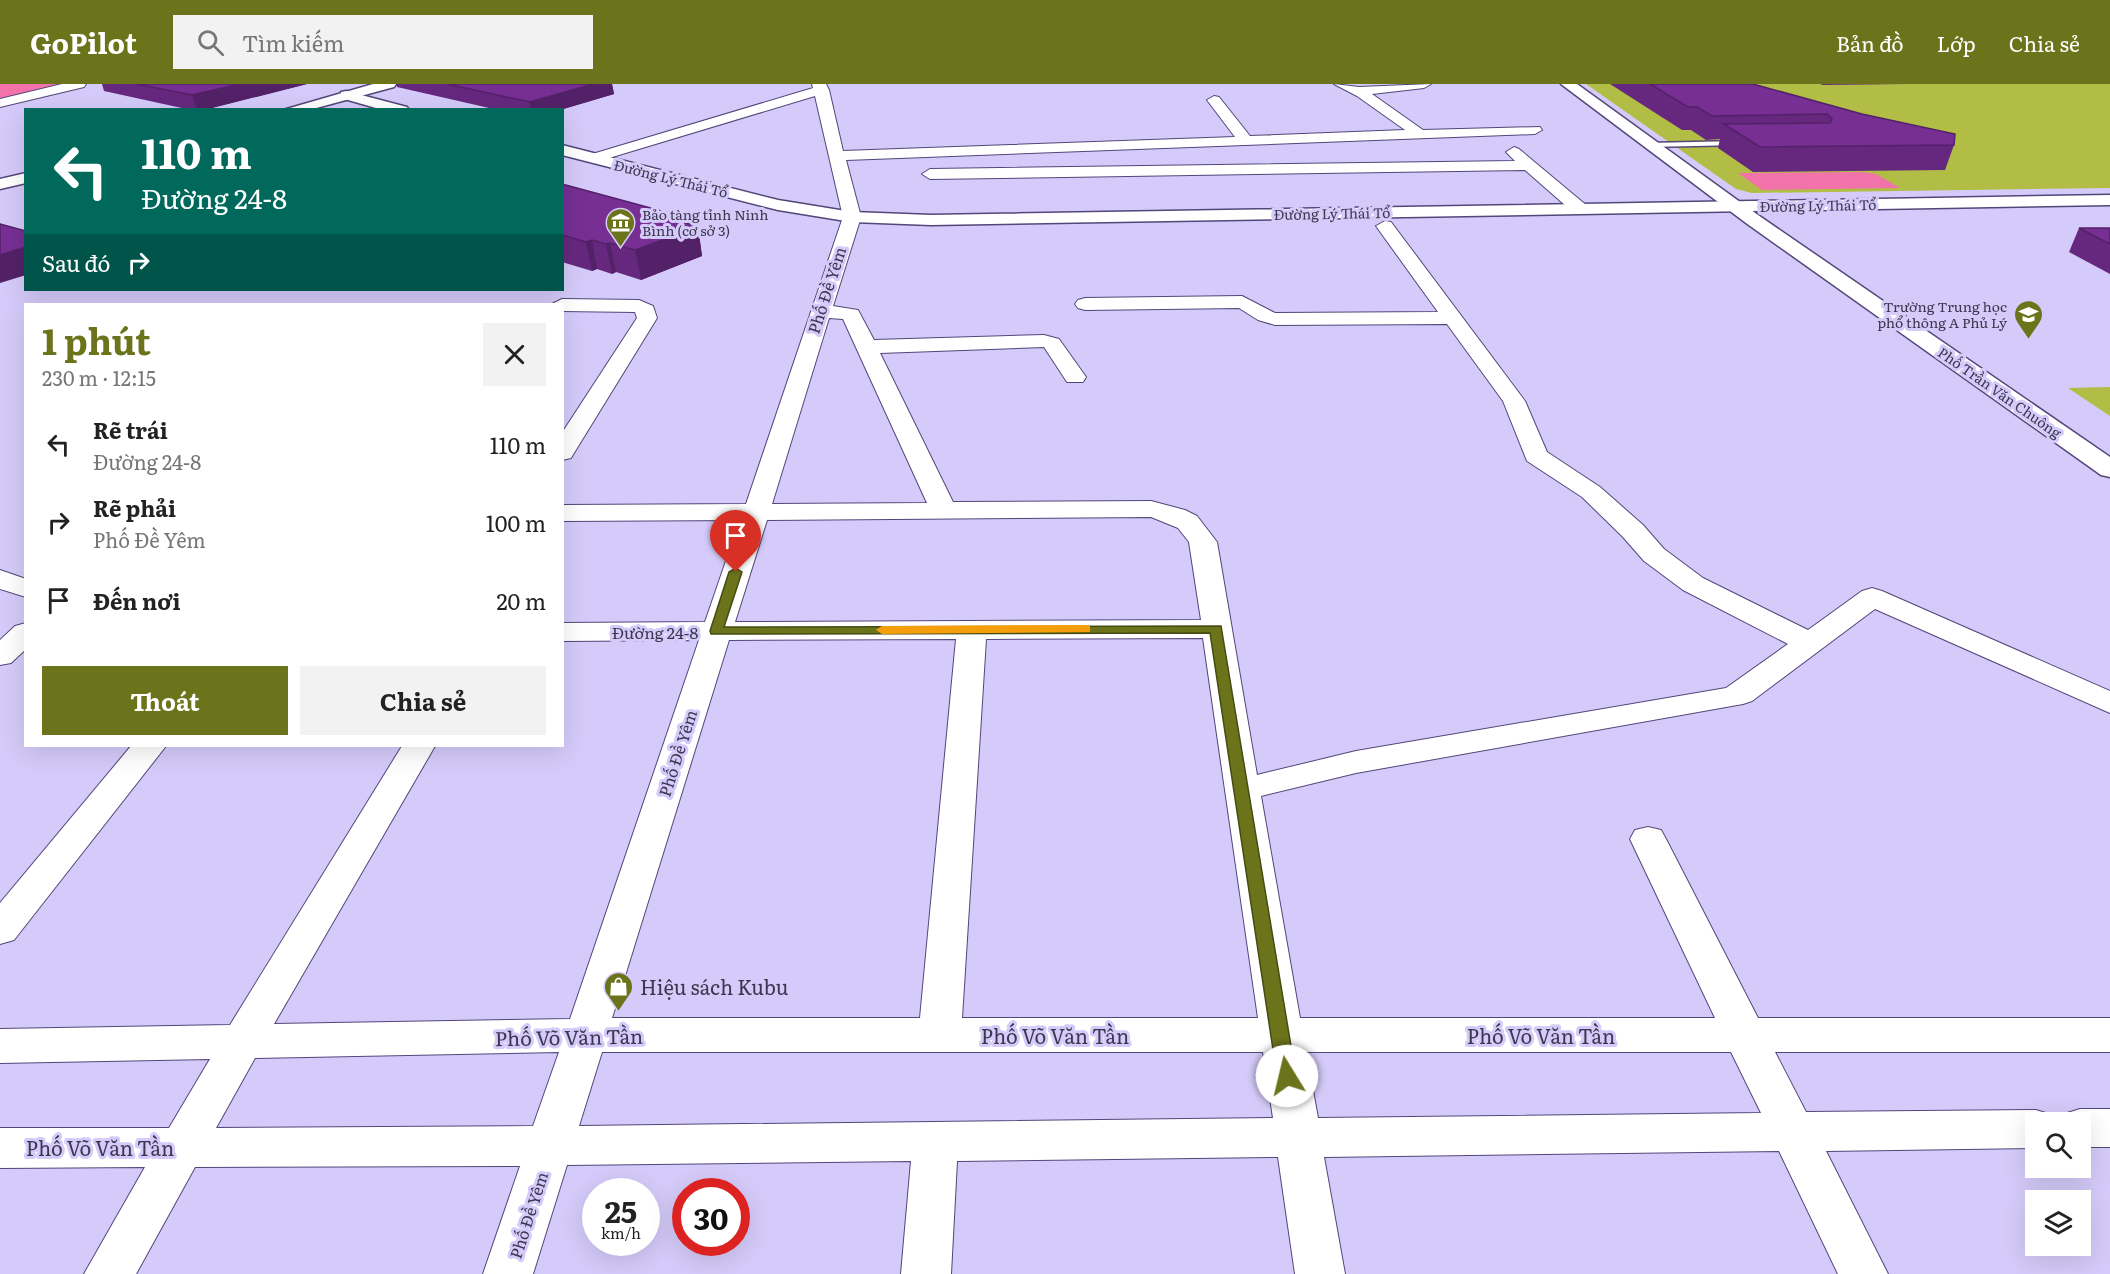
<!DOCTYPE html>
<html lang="vi">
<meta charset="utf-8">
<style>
body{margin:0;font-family:Literata,serif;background:#f2f2f2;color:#222;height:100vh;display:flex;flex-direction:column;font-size:22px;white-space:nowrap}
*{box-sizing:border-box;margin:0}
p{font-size:20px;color:#767676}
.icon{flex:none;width:33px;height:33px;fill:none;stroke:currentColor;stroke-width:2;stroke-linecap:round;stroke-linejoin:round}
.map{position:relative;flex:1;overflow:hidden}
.side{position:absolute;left:24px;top:219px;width:540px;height:444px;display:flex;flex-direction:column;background:#fff;border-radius:0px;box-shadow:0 6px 24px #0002}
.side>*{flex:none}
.hud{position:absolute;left:24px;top:24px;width:540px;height:183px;border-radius:0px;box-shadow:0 6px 24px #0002;background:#00695c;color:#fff;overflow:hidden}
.buttons{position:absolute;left:2025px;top:1028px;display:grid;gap:12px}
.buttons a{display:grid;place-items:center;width:66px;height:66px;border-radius:0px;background:#fff;box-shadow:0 6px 24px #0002;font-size:30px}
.speed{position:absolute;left:582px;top:1094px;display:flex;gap:12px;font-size:30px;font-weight:700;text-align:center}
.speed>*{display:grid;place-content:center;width:78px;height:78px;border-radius:50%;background:#fff;box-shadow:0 6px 24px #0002;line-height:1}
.speed small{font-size:15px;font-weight:400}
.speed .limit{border:9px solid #d22;background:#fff;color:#111}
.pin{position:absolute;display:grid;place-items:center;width:51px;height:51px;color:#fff;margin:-62px -26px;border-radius:50% 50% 50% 0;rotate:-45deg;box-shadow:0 0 6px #0007}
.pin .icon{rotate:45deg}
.me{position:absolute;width:66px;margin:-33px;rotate:351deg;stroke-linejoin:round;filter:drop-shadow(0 0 4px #0008)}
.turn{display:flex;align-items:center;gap:21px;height:126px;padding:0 18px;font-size:27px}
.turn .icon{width:78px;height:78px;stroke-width:2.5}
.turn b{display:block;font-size:42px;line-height:51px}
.then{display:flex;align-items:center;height:57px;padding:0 18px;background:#0003;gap:12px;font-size:22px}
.round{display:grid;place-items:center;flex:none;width:63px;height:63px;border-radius:0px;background:#f2f2f2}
.overview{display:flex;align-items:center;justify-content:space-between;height:102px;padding:0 18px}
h1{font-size:36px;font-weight:700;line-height:45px;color:#6b731b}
.action{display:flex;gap:12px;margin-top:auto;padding:12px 18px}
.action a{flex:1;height:69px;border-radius:0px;background:#6b731b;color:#fff;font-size:24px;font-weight:700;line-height:69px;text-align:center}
.action a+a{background:#f2f2f2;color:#222}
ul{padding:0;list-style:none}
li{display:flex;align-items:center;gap:18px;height:78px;padding:0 18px}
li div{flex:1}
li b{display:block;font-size:22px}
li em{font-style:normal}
header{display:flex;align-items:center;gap:36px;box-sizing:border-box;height:84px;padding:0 30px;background:#6b731b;color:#fff}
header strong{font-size:28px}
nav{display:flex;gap:33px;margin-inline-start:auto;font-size:21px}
.search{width:420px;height:54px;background:#f2f2f2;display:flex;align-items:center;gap:15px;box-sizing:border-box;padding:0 21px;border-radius:0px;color:#767676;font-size:22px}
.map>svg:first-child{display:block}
</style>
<header>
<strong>GoPilot</strong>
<div class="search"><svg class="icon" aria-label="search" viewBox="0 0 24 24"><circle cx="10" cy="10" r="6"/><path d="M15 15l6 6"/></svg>Tìm kiếm</div>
<nav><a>Bản đồ</a><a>Lớp</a><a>Chia sẻ</a></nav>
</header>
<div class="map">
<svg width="2110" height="1190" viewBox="0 0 2110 1190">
<rect width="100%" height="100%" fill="#d5cbfa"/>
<g fill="#b1bd44">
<path d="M1586,0H2110V104L1752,109L1736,105Z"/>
<path d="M2110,303V332L2068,304Z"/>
</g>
<g fill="#f173aa">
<path d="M0,0H71L0,17Z"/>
<path d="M1862,88L1876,90L1900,104L1762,106L1738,89Z"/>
</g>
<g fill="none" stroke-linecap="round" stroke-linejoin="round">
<defs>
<path id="service" d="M1739,57L1742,61L1648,63L1644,61L1648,59Z"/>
<g id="minor">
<path d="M62,0H86L84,3L0,23V15Z"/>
<path d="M812,0H826L829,6L843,67L1235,53L1207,16L1214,12L1219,13L1250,52L1405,46L1357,12L1334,0L1359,3L1431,0L1424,4L1372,10L1423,46L1540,43L1542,46L1535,50L846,76L861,133L833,222L858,226L874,256L1044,251L1059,255L1086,293L1083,298H1067L1044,263L880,269L953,418L1151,417L1185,426L1197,432L1217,458L1257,691L1356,667L1726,604L1788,560L1683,506L1644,477L1623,453L1582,413L1527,377L1503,317L1447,240L1275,241L1258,236L1239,224L1085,226L1078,224L1075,220L1078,216L1085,214L1242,212L1275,229L1438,228L1376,142L1385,137L1391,138L1525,317L1547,368L1600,403L1643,441L1664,465L1703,494L1808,546L1862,507L1872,504L1882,507L2110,607V629L1875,525L1752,617L1743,620L1356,689L1261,712L1300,934H1715L1630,755L1635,746L1648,743L1661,746L1666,755L1758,934H2110V968H1775L1806,1028L2036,1026L2052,1031L2055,1038H2036V1064L1826,1067L1888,1190H1838L1779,1067L1324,1073L1345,1190H1295L1278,1073L957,1077L951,1190H901L911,1077L567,1081L533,1190H483L520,1082L195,1083L136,1190H84L145,1083L0,1084V1044H169L210,975L0,979V945L230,941L402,662H435L274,940L570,935L699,556L562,557V539L705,538L740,436L562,437V421L746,420L843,133L815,12L599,77L594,79L586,74L589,71L813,4ZM829,234L843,235L927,419L772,420ZM1151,433L1178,444L1189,458L1201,536L735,538L767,436ZM1203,554L1258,934H962L986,555ZM956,555L920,934H612L729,556ZM559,968L533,1042L216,1044L255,974ZM602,968H1263L1273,1034L579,1042ZM1306,968H1731L1761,1029L1318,1034Z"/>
<path d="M1514,63L1519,65L1586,121L1589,125L1586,129H1574L1525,86L930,95L922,90L930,85L1515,77L1506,68Z"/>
<path d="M562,215L639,216L653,222L657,234L574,369L571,374L562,376V349L637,234L635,228L562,227V220H552Z"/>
<path d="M0,486L26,495V513L0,505Z"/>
<path d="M26,539V565L11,579L0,581V556L15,542Z"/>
<path d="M131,662H166L14,856L0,860V819Z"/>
<path d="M2080,1025H2110V1063H2080V1038H2060L2064,1030Z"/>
</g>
<path id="tertiary" d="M1561,0H1577L1758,131L2110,373V393L2101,391L1746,139Z"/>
<g id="secondary">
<path d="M346,7L407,23L409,26H383L341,14V8Z"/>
<path d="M562,61L778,116L852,128L931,131L2110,111V121L931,141L852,138L778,126L562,71Z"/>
</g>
<g id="primary">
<path d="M373,0H396L394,3L309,26H283Z"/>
<path d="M26,89V99L0,105V95Z"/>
</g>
</defs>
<use href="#service" stroke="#534679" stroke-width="3"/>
<use href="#minor" stroke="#534679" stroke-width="2"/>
<use href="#tertiary" stroke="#534679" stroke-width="3"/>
<use href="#secondary" stroke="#534679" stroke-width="3"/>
<use href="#primary" stroke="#534679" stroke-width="3"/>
<use href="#service" fill="#fff" fill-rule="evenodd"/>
<use href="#minor" fill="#fff" fill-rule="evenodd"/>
<use href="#tertiary" fill="#fff" fill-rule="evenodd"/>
<use href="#secondary" fill="#fff" fill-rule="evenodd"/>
<use href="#primary" fill="#fff" fill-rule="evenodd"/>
</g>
<g fill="#66287f">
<path d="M102,0H307L204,26H191L104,7Z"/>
<path d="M396,0H612L614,10L560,26H498L397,3Z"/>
<path d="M1610,0H1753L1954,61L1945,86L1753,88L1718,64L1720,55L1706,56L1691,46H1682Z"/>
<path d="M1820,0H1906L1823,1Z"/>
<path d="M562,100L698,143L702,172L641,196L616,188L612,190L597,185L592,187L562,178Z"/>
<path d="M2079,144H2110V190L2069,168Z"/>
</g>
<g fill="#532168">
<path d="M240,0H307L204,26H197L192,11Z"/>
<path d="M593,0H612L614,10L560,26H531L530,18Z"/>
<path d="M673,130L676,151L698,143L702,172L641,196L635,166L666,132Z"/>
<path d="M592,156L597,185L592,187L586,158Z"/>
<path d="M610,159L616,188L612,190L606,160Z"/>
<path d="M26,163V191L0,199V171Z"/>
</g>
<g fill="#772f94" stroke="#532168" stroke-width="1.5">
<path d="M137,0H240L192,11Z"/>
<path d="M447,0H593L530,18Z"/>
<path d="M1650,0H1753L1862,30L1955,50L1954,61L1760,63L1724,40L1830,39L1832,35L1827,30L1712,32L1697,23H1688Z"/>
<path d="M562,100L673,130L666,132L698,143L635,166L610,159L606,160L592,156L586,158L562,151Z"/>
<path d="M0,140L26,147V163L0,171Z"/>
<path d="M2079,144H2110V160Z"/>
</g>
<path fill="#6b731b" stroke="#464b12" stroke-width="1.5" d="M736,484L742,488L724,543L1221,542L1296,992L1293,997L1287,1000L1280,997L1277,992L1210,549L711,550L710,547L729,488Z"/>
<path fill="#f59e0b" d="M1085,541L1090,542V548L882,550L876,546L882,542Z"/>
<defs>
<symbol id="museum-pin" viewBox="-11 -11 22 30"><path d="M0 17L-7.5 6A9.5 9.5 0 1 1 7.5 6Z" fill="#6b731b" stroke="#d5cbfa"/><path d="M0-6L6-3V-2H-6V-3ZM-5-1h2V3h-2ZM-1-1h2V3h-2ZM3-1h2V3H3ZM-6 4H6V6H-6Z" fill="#fff"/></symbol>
<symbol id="school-pin" viewBox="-11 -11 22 30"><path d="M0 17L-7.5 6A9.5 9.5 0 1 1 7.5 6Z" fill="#6b731b" stroke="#d5cbfa"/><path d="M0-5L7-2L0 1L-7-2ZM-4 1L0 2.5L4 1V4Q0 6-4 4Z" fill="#fff"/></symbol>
<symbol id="shop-pin" viewBox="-11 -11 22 30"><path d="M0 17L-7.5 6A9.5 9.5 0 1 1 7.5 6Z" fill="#6b731b" stroke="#d5cbfa"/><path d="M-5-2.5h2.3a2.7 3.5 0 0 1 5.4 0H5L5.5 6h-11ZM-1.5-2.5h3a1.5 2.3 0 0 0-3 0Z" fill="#fff"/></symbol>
</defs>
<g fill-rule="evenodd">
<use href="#museum-pin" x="604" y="122" width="33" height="45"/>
<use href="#school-pin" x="2012" y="214" width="33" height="45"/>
<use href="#shop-pin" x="602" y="886" width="33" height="45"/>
</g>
<g text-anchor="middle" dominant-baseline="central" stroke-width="6" stroke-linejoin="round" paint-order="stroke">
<g font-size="14" fill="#3c374f" stroke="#d5cbfa">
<text transform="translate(671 94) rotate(14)">Đường Lý Thái Tổ</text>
<text transform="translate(1818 121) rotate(-1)">Đường Lý Thái Tổ</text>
<text transform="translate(1332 129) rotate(-1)">Đường Lý Thái Tổ</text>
<text transform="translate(2000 308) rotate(35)">Phố Trần Văn Chuông</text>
</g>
<g font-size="14" fill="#3c374f" stroke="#d5cbfa" text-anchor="start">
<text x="642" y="130">Bảo tàng tỉnh Ninh<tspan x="642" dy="16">Bình (cơ sở 3)</tspan></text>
<text x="2007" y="222" text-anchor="end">Trường Trung học<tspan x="2007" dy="16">phổ thông A Phủ Lý</tspan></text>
</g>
<g font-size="16" fill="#3c374f" stroke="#d5cbfa">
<text transform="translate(826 206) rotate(-72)">Phố Đề Yêm</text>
<text x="655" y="548">Đường 24-8</text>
<text transform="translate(677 669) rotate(-72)">Phố Đề Yêm</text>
<text transform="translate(528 1131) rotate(-72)">Phố Đề Yêm</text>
</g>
<g font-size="20" fill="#3c374f" stroke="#d5cbfa" text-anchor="start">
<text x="640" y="902">Hiệu sách Kubu</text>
</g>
<g font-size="20" fill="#3c374f" stroke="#d5cbfa">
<text x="1055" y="951">Phố Võ Văn Tần</text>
<text x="1541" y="951">Phố Võ Văn Tần</text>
<text transform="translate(569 952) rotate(-1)">Phố Võ Văn Tần</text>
<text x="100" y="1063">Phố Võ Văn Tần</text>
</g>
</g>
</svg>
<div class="buttons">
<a><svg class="icon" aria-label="search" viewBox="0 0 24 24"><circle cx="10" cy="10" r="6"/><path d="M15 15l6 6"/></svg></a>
<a><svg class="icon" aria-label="layers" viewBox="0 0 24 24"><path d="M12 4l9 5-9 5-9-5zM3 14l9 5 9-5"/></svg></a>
</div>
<div class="speed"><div>25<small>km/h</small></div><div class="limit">30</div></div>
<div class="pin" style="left:736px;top:488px;background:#d93025"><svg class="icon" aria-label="arrive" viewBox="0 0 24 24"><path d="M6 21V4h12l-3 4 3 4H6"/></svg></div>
<svg class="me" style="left:1287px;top:992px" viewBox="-20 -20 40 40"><circle r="19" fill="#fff"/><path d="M0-13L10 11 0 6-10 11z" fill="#6b731b"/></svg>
<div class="hud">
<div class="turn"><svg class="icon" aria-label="left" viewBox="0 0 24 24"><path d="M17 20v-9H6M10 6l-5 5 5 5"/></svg><div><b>110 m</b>Đường 24-8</div></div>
<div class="then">Sau đó<svg class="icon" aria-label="right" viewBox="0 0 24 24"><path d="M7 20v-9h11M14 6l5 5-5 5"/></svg></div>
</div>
<section class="side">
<div class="overview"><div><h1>1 phút</h1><p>230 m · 12:15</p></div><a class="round"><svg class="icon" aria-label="close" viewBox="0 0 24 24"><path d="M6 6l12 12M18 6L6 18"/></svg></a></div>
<ul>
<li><svg class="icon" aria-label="left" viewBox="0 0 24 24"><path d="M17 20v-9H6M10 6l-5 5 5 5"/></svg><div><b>Rẽ trái</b><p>Đường 24-8</p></div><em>110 m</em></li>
<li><svg class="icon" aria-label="right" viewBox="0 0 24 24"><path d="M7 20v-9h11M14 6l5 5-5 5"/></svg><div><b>Rẽ phải</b><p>Phố Đề Yêm</p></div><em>100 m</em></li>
<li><svg class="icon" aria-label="arrive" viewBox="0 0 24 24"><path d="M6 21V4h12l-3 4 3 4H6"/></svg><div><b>Đến nơi</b></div><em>20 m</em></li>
</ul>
<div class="action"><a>Thoát</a><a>Chia sẻ</a></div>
</section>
</div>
